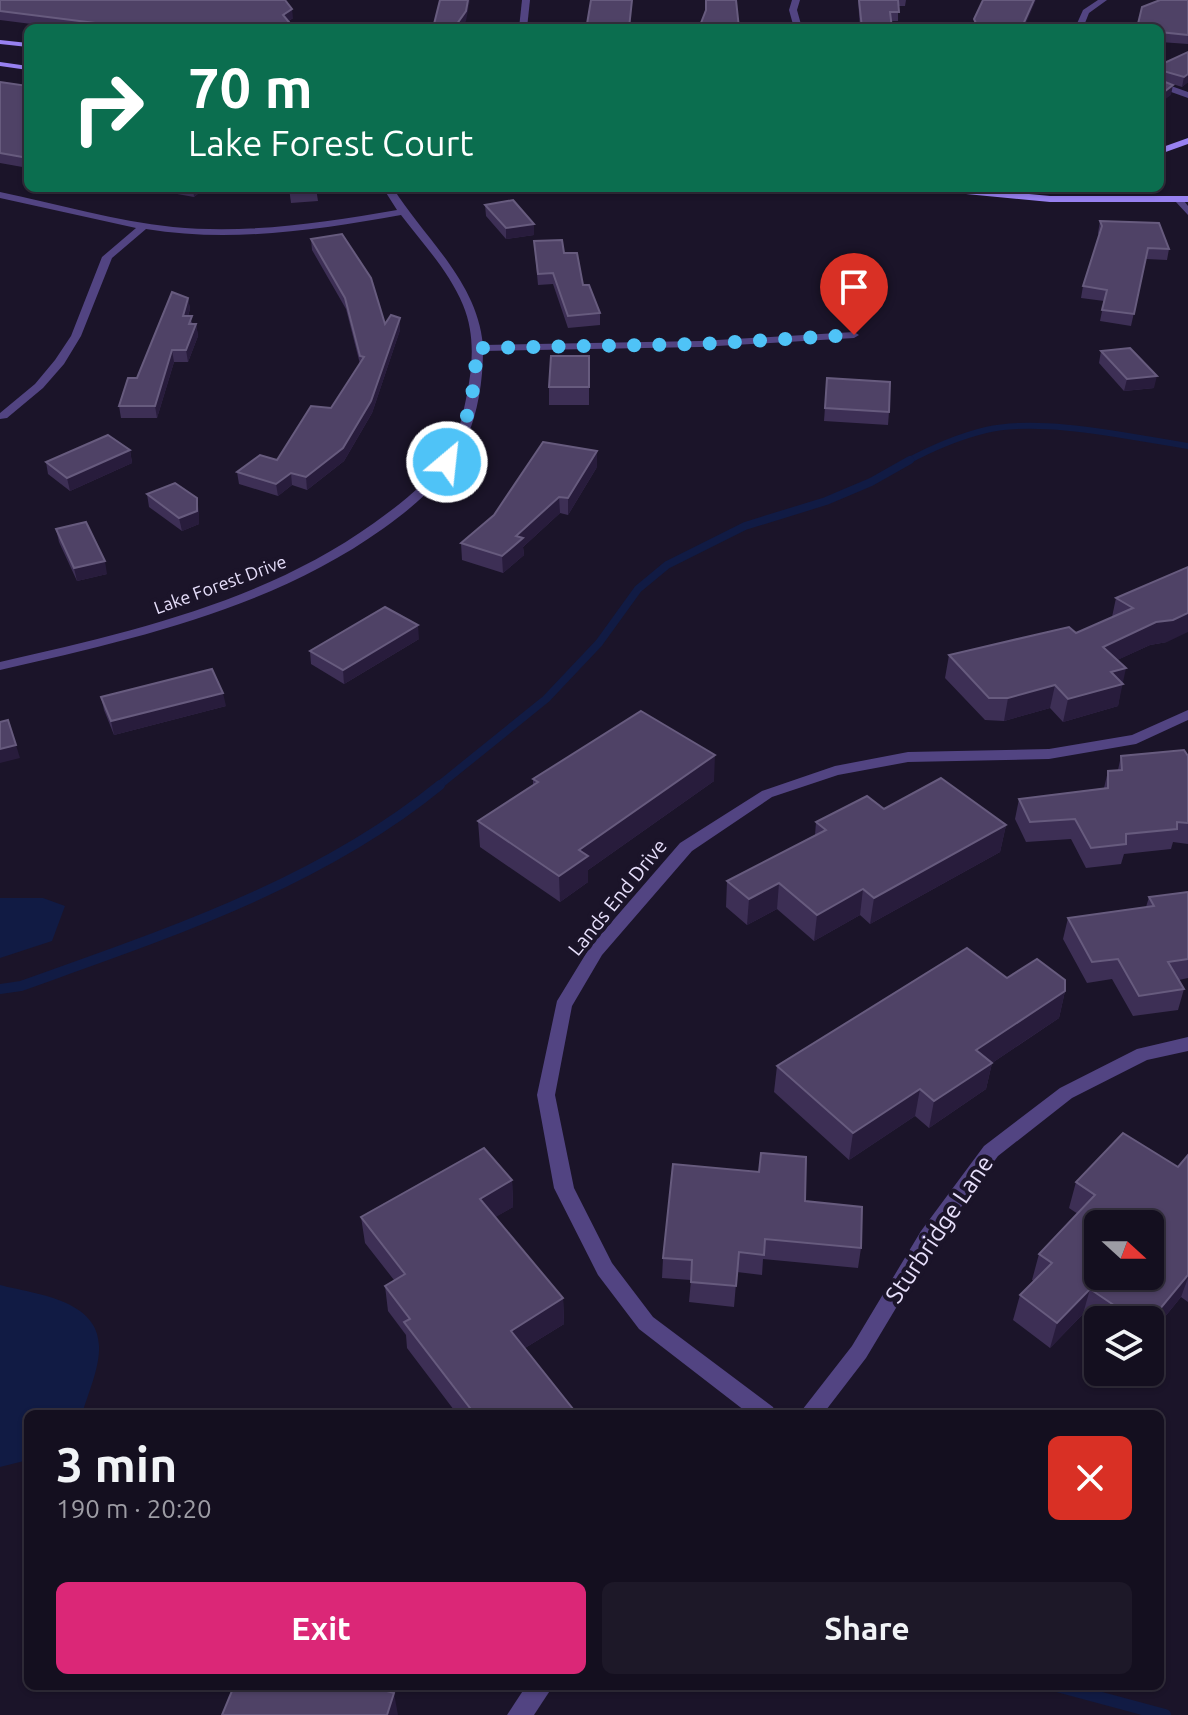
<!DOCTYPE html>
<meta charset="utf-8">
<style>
body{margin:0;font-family:Ubuntu,sans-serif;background:#1d1828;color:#f1f3f6;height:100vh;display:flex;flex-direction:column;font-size:30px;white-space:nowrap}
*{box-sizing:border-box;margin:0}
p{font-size:26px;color:#9d9ca4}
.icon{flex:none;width:44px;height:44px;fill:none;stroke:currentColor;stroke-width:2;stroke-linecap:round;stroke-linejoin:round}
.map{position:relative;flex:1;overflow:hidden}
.drawer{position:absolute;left:24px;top:1410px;width:1140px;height:280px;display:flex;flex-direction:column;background:#140f1f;border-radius:12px;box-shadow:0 2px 6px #0004,0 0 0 2px #332f3d}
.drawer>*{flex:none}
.guide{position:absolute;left:24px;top:24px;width:1140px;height:168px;border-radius:12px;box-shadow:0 2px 6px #0004,0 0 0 2px #332f3d;background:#0b6e4f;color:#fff;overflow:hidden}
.needle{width:52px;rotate:111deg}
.controls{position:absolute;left:1084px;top:1210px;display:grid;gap:16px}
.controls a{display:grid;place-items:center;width:80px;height:80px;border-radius:12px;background:#140f1f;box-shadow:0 2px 6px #0004,0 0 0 2px #332f3d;font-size:40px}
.pin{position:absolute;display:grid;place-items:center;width:68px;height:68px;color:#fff;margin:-82px -34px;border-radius:50% 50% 50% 0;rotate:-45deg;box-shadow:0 0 8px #0007}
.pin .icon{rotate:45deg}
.me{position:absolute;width:88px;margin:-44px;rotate:28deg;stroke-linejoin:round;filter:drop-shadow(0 0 6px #0008)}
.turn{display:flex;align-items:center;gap:28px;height:168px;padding:0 32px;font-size:36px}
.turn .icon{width:104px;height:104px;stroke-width:2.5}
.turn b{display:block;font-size:56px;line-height:68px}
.round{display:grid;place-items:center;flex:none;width:84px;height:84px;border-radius:12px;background:#1d1828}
.summary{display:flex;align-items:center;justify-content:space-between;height:136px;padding:0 32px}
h1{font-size:48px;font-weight:600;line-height:60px}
.primary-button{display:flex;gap:16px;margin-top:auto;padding:16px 32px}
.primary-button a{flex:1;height:92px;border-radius:12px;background:#db2777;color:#fff;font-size:32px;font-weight:600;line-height:92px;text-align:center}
.primary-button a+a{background:#1d1828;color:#f1f3f6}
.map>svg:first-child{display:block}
</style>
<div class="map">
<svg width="1188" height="1715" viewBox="0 0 1188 1715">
<rect width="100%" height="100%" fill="#1b1429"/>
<g fill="#111b44">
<path d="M0,898H43L65,906L52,941L0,958Z"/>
<path d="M0,1285C34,1294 98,1299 99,1346C100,1367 88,1394 82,1414H28V1460L0,1467Z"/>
</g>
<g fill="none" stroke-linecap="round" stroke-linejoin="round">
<path stroke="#111b44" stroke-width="6" d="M906,462C932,448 957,437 986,430C1042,417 1130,437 1188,446"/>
<path stroke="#111b44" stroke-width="8" d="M437,787L546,699L599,643L638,589L667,565L745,526L826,501L871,482L910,460"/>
<path stroke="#111b44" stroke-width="10" d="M0,989L21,986C166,934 319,884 440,785"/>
<path stroke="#111b44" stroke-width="12" d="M1057,1686L1165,1715"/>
<g fill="#524482" fill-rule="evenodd">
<path d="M522,0H530L527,28H519Z"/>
<path d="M792,0H800L797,10L802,28H794L789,10Z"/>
<path d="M1098,0H1107L1089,13L1083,28H1075L1083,10Z"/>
<path d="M1160,82L1188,92V98L1160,88Z"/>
<path d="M383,188H393C425,239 477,281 483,345L700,341L854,332L859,335L854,338L700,347L483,351C483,380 478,413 466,440C449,477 416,505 384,528C271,609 134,639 0,670V662C130,632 264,602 374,523C402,503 430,481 448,452C459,434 463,414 467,394C473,364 475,334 463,305C449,271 423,244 401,215C317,230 231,243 146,229L112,258L81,336L64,364L43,388L7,418L0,419V413L35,384L55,360L71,336L102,257L136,228L0,198V192C58,204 115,221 173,227C248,234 323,223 397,210Z"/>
<path d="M1175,197H1181L1188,206V215L1175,201Z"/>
<path d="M1188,710V720L1136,744L1049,759L908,762L838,775L772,797L692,851L602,955L572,1006L555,1095L574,1188L612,1263L653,1317L773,1407L776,1414H749L639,1329L598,1275L554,1188L537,1095L557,1001L590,947L680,843L762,791L835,766L908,752L1049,749L1132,735Z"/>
<path d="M1188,1037V1051L1147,1060L1072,1098L998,1156L935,1243L866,1358L823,1414H799L852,1346L921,1231L984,1146L1060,1088L1137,1049Z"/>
<path d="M526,1686H553L534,1715H507Z"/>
</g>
<g fill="#9881f1" fill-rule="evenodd">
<path d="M0,40L28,43V47L0,44Z"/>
<path d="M0,62L28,66V70L0,66Z"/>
<path d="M1188,138V144L1160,154V148Z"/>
<path d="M930,188H965L1050,196H1188V202H1050L935,191Z"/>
</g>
</g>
<g fill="#3d2f55">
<path d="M0,0L293,18L289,21L294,28H63L0,20Z"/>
<path d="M858,0H906L905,6H898V21H891L892,28H860Z"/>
<path d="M1188,0V44L1160,42V28Z"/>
<path d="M1188,52V82L1182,87L1160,80V65Z"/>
<path d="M0,82L28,86V168L0,163Z"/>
<path d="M144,188H205L194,197Z"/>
<path d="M289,188H316L318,201L291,203Z"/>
<path d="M485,205L534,235L506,239L486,216Z"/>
<path d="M1100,221L1169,249L1167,260L1146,259L1131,326L1100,321L1104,301L1081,298L1083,286L1099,235L1098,233Z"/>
<path d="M311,239L385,324L400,330L372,413L344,461L307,490L292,485L278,496L239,484L237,472L277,460L331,408L360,364L346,309L312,250Z"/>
<path d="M534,241L564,253L600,313V325L568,328L553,284L538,285Z"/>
<path d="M188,298L190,309L188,316L193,324H196L198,336L188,362H174L157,418H121L119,406Z"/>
<path d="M1101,351L1154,388L1124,391L1099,363Z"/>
<path d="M589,356V405H549V387Z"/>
<path d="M827,378L889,412L888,425L824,421Z"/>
<path d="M130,450L132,463L70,491L48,474L46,462Z"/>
<path d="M597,467L568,515L560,513L523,547L524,555L503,573L462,560L461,543Z"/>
<path d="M147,494L199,511V524L182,531L149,507Z"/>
<path d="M56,529L107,574L77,581L59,542Z"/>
<path d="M1188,567L1167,642L1150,645L1117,660L1122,682L1118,706L1063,722L1050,708L1004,721L985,720L945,678L949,655L1076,633L1112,617L1116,598Z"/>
<path d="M419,639L344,684L311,664L310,651Z"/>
<path d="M101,697L226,706L114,735L104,710Z"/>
<path d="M1121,756H1188V844L1173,842L1171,849L1124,854L1121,864L1086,868L1071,839L1026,842L1015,819L1019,799L1104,788L1108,771L1118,770Z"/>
<path d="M533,779L714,781L588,870V882L560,902L480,847L478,821L533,786Z"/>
<path d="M884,809L1006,825L1000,852L870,924L860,915L814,941L777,909L747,925L726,907L727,881L815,835L816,822Z"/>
<path d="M1188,892V978L1179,980L1184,989L1178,1010L1133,1016L1112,979L1087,983L1063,939L1068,918L1146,907L1149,897Z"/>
<path d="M1007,978L1065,991L1059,1018L992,1063L986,1089L929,1128L915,1116L849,1160L774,1092L777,1066Z"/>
<path d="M1188,1155V1302L1181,1297L1150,1335V1320H1098V1325L1083,1314L1050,1348L1013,1320L1020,1295L1034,1281L1032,1280L1039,1254L1078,1214L1069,1208L1076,1182L1178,1167Z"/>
<path d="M512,1180L513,1207L495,1217L563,1298L564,1324L525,1348L577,1414H457L407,1348L406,1335L388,1311L385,1286L394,1280L365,1243L361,1217Z"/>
<path d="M805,1201L861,1248L858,1268L763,1259L762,1275L737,1272L734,1307L689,1302L691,1280L662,1278L663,1258Z"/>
</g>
<g fill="#281c3c">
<path d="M468,0H470L466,21L461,28H454Z"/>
<path d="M1034,0H1036L1024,28H1021Z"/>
<path d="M292,9L293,18L284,24L283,15Z"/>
<path d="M1188,74V82L1182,87L1184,77Z"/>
<path d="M1173,85L1171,95L1160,103V95Z"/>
<path d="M193,188H205L194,197Z"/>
<path d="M534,224V235L506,239V228Z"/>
<path d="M188,298L190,309L184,327L183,316Z"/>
<path d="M400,318V330L372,413L344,461L307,490L306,477Z"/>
<path d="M196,324L198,336L188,362L186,350Z"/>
<path d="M172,350L174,362L157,418L155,406Z"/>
<path d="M1157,376L1154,388L1124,391L1127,379Z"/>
<path d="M130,450L132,463L70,491L67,478Z"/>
<path d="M597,451V467L568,515V498Z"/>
<path d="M291,473L292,485L278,496L276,484Z"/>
<path d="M559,497L560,513L523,547L524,555L503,573L502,556L516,536Z"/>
<path d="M197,498L199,511V524L182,531L179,518Z"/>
<path d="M105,561L107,574L77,581L74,568Z"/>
<path d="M1188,613V632L1167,642L1150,645L1098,669L1103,647L1156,622Z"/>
<path d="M418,625L419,639L344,684L343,670Z"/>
<path d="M1126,668L1118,706L1063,722L1068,699L1111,672Z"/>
<path d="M1055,685L1050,708L1004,721L1008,698Z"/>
<path d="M223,693L226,706L114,735L111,721Z"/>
<path d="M16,745L20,758L0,763V749Z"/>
<path d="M715,755L714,781L588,870V882L560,902L559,876L579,850Z"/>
<path d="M1006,825L1000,852L870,924L874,898Z"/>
<path d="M779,883L777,909L747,925L749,899Z"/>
<path d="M863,889L860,915L814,941L817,915Z"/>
<path d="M1065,991L1059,1018L971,1077L976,1050Z"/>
<path d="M992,1063L986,1089L929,1128L934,1101Z"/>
<path d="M920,1089L915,1116L849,1160L853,1133Z"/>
<path d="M512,1180L513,1207L482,1225L480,1199Z"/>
<path d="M1188,1275V1278L1181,1297L1150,1335V1321Z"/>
<path d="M1090,1289L1083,1314L1050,1348L1057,1323Z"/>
<path d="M563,1298L564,1324L512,1356L511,1331Z"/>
<path d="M394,1693L398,1715H387Z"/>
</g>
<g fill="#4f4266" stroke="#675b7e" stroke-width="2" fill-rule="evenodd">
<path d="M0,0H285L292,9L283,15L294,28H135L0,11Z"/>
<path d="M440,0H468L466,11L454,28H433Z"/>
<path d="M591,0H632L629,28H584L587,24Z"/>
<path d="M706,0H736L739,28H699L706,10Z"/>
<path d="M859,0H898L899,12H890L892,28H862Z"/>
<path d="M983,0H1034L1022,27V28H978L974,19Z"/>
<path d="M1160,0H1188V35L1160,32V28H1137L1142,7Z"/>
<path d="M1188,52V74L1184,77L1160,70V73V65Z"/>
<path d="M1160,80L1173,85L1160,95Z"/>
<path d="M0,82L28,86V158L0,153Z"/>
<path d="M289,188H316L317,190L290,192Z"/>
<path d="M513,200L534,224L506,228L485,205Z"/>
<path d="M1100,221L1159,223L1169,249L1148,248L1134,314L1102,310L1107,290L1083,286L1102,226Z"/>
<path d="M342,234L371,278L385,324L391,315L400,318L371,401L343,448L306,477L291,473L276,484L237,472L260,455L277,460L311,406L331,408L364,357L360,356L345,298L311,239Z"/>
<path d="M562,240L564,253H577L583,285H589L600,313L568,316L553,273L538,274L534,241Z"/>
<path d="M172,292L188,298L183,316H192L189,324H196L186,350H172L155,406H119L128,378H137Z"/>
<path d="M1130,348L1157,376L1127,379L1101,351Z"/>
<path d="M551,356H589V387H549Z"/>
<path d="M827,378L890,382L889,412L825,408Z"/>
<path d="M108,435L130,450L67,478L46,462Z"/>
<path d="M543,442L597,451L568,498L559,497L516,536L523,538L502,556L461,543L494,515Z"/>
<path d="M175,483L197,498V511L179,518L147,494Z"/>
<path d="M86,522L105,561L74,568L56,529Z"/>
<path d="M1188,567V613L1173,620L1156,622L1103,647L1126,668L1111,672L1123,684L1068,699L1055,685L1008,698H989L949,655L1069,627L1076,633L1133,608L1116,598Z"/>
<path d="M385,607L418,625L343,670L310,651Z"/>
<path d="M212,669L223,693L111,721L101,697Z"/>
<path d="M641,711L715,755L579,850L588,856L559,876L478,821L538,782L533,779Z"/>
<path d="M8,720L16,745L0,749V722Z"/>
<path d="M1184,750L1188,756V823L1177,822V829L1126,834V844L1091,848L1075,819L1030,822L1019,799L1108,788V771L1122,770L1121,756Z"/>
<path d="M941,778L1006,825L874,898L863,889L817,915L779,883L749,899L727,881L826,830L816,822L867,796L884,809Z"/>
<path d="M1188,892V959L1168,962L1184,989L1139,996L1118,959L1092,962L1068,918L1154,906L1149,897Z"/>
<path d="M967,948L1007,978L1037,959L1065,980V991L976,1050L992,1063L934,1101L920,1089L853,1133L777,1066Z"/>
<path d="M1123,1133L1178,1167L1188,1155V1275L1150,1321V1320H1136L1090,1289L1057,1323L1020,1295L1052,1263L1039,1254L1095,1195L1076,1182ZM1098,1224H1150V1276H1098Z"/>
<path d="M484,1148L512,1180L480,1199L563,1298L511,1331L577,1414H469L473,1412L404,1322L410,1319L385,1286L405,1274L361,1217Z"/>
<path d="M761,1153L806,1157L805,1201L862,1207L861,1248L765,1239L764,1255L739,1252L736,1286L691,1282L692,1260L663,1258L673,1164L759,1172Z"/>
<path d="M234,1686H369L394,1693L387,1715H222Z"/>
</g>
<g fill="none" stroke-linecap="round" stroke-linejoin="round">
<path stroke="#4fc3f7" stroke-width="14" stroke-dasharray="0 25.2" d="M447,462C468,425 476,390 476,348L700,344L854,335"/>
</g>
<g text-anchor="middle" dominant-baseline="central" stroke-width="8" stroke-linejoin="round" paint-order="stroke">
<g font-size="18" fill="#e7dffb" stroke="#1b1429">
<text transform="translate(220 584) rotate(-20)">Lake Forest Drive</text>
</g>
<g font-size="20" fill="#e7dffb" stroke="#1b1429">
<text transform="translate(617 897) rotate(-51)">Lands End Drive</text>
</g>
<g font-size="24" fill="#e7dffb" stroke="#1b1429">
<text transform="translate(939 1229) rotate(-56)">Sturbridge Lane</text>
</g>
</g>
</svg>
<div class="controls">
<a><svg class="needle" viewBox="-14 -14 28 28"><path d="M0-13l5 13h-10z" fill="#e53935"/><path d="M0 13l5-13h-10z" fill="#9d9ca4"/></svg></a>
<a><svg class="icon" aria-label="layers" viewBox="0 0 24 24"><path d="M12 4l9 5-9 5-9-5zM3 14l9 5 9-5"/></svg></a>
</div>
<div class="pin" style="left:854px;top:335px;background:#d93025"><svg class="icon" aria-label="arrive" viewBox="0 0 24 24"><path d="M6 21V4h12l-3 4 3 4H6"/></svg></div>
<svg class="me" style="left:447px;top:462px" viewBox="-20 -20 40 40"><circle r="17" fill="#4fc3f7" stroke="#fff" stroke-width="3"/><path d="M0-11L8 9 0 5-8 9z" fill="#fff"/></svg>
<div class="guide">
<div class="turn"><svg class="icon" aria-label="right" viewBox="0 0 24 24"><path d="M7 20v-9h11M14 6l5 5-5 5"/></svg><div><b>70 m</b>Lake Forest Court</div></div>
</div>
<section class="drawer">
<div class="summary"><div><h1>3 min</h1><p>190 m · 20:20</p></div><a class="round" style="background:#d93025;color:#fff"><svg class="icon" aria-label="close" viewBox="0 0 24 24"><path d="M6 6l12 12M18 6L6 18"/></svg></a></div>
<div class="primary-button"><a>Exit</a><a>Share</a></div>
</section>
</div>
